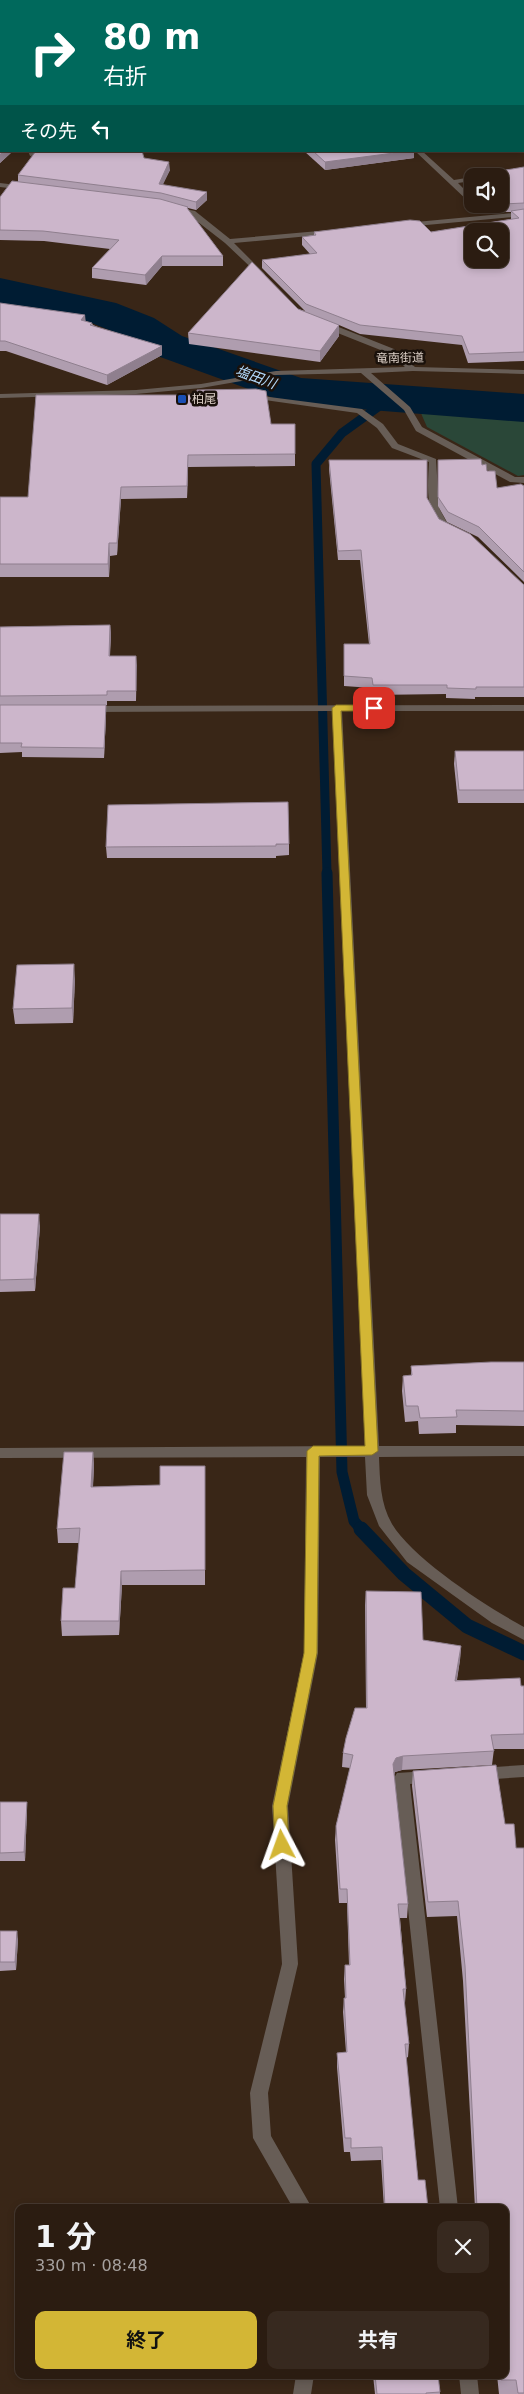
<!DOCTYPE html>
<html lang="ja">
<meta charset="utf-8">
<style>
body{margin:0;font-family:"DejaVu Sans","Noto Sans JP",sans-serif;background:#37291f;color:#f1f3f6;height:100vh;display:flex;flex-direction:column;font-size:19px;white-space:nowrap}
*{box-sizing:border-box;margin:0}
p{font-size:16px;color:#a6a19f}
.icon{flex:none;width:28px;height:28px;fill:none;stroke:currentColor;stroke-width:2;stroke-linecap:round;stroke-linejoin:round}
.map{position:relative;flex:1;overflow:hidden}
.side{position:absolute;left:15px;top:2204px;width:494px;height:175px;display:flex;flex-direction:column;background:#2b1c11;border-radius:10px;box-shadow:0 2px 8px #0003,0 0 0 1px #473a31}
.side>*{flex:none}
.hud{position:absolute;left:0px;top:0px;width:525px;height:152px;box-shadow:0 2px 8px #0003,0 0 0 1px #473a31;background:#00695c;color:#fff;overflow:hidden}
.fabs{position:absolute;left:464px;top:168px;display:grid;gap:10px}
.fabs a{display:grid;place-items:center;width:45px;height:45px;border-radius:10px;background:#2b1c11;box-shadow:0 2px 8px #0003,0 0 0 1px #473a31;font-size:25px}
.pin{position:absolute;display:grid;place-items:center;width:42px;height:42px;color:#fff;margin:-21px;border-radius:10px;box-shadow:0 2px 8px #0006}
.me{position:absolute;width:55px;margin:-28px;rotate:356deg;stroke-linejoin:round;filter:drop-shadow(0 0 4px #0008)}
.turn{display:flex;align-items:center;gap:18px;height:105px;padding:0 20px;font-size:22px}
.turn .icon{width:65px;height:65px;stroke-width:2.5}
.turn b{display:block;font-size:35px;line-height:42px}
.then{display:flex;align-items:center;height:48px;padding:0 20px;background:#0003;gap:10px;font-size:19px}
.round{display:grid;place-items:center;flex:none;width:52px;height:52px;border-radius:10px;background:#37291f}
.overview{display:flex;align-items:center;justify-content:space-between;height:85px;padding:0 20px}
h1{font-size:30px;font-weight:700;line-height:38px}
.primary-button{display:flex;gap:10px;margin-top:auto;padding:10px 20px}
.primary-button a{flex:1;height:58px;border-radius:10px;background:#d3b635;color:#111;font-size:20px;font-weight:700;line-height:58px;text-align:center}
.primary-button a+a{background:#37291f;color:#f1f3f6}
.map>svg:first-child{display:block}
</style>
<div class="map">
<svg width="524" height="2394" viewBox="0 0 524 2394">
<rect width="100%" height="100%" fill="#392617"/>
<path fill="#2a4738" d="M417,404L524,415V475L518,476L427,427Z"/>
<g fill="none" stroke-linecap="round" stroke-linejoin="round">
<path stroke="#001c33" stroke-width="9" d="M327,874L316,464L342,433L389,399"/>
<path stroke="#001c33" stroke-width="11" d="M327,873L342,1472L354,1521L362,1530"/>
<path stroke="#001c33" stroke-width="15" d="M361,1529L404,1574L467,1626L524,1653"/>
<path fill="#001c33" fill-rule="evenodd" d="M0,278L116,303L154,318L182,336L301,378L524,394V422L295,404L279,400L152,354L124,336L89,322L0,304Z"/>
<g fill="#675d56" fill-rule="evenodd">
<path d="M28,151H35L36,155L30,156Z"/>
<path d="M415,151H422L454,180L472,177V181L458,183L472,197V202H469Z"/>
<path d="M0,183L25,186L29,188L25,190L0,187Z"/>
<path d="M170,206L195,211L230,239L330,230L334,232L330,234L234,243L264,273L265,275L261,277L225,243L189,215L170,210Z"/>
<path d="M524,212V216L405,227L401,225L405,223Z"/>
<path d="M320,322H326L394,349L415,367L524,370V374L413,371L371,373L410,407L422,427L515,477H524V483L510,482L416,431L404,410L361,373L276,375L201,388L136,394L0,398V394L136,390L201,384L276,371L405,367L388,353L320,326Z"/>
<path d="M247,394L362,409L383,424L398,444L436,459L439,508L446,521L455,529L451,532C423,523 428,485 429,462L392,448L377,428L357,413L250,398H247Z"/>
<path d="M524,705V711H342L379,1446H524V1456L379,1457C380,1480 380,1503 392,1524C413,1559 487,1607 524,1627V1640L492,1623L407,1562L379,1526L367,1495L365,1457H320L318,1653L288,1806L298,1964L268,2093L271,2136L312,2208H293L253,2138L250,2093L282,1964L272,1806L304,1653L306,1457L0,1458V1448L365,1446L332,711L89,712L84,709L89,706Z"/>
<path d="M524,1765V1777L480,1780L475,1779L472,1774L475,1769L480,1768Z"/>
<path d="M428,1771L433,1772L436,1777L433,1782L410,1784L458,2208H440L394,1778L397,1773Z"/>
<path d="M296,2375H314L311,2394H293Z"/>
<path d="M459,2375H477L479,2394H461Z"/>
</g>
</g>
<g fill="#af9daf">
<path d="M0,0H524V142V1H1V151H13L0,163Z"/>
<path d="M304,151H414V158L325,170Z"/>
<path d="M144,158L170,170L162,185L207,200L196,210L188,208V210L223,256V266H162L146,285L92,278V268L110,249L44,241L0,240V197L18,182V175Z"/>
<path d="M524,167V361L468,363L462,345L360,334L339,325V336L320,362L189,344L188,333L298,309L305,311L262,268V260L310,254L302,245V237L314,235V232H431L511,219V212H502L493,204H500V176H472V186L470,184V176Z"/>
<path d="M0,303L92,323L93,325L162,355L107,385L6,351H0Z"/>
<path d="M271,424L295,454V466L188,467L187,498L121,499L117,555L110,556L109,577H0V497H28Z"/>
<path d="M329,460L427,498L439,519L524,585V697H475V699L446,698V694L373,695L372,688L344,686V644H369L360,560H338L329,469Z"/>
<path d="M438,460L482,465L487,471L497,488L524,486V582L478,537L447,522L438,506Z"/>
<path d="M110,625L111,635L110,656H136V701H107V705H87H106V715L104,758L22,757V752L0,753V627Z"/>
<path d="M455,751H524V803H458L454,764Z"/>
<path d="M289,844V855L276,856V858H107L106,847Z"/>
<path d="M75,979L73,1023L15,1024L13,1009Z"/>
<path d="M0,1214L40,1226L35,1291L0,1292Z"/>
<path d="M524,1362V1426L456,1425V1433L419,1434L418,1421L405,1422L402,1391L403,1376L411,1375V1366Z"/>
<path d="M93,1452L94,1466L93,1487L160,1485L205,1466V1585H122L119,1635L62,1636L61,1621L75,1588L79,1543H58L57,1529Z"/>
<path d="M366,1591L423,1640L461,1646L460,1660L457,1680L524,1686V1749H494L492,1765L402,1770L395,1772L394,1775L408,1904L407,1918H400L406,1989L405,2003H404L409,2044L408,2057L406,2058L418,2180L428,2208H384L381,2160L351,2161L350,2152H344L337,2067V2053L346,2052L343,2012L344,1998H345L344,1979L345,1965H349L347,1903H339L335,1840L336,1826L350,1768L342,1767L343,1753L366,1708L365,1605Z"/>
<path d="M413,1771L505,1824L516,1848H524V2394H499L497,2375H505V2208H475L463,1981L457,1916L427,1917L412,1786Z"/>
<path d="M0,1802L27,1810L25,1861H0Z"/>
<path d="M0,1931L18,1939L16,1970L0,1971Z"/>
<path d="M373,2375H438L440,2394H375Z"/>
</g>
<g fill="#8f7f8e">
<path d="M4,151H13L0,163V155Z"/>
<path d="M409,151H414V158L325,170V162Z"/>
<path d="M169,162L170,170L159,193V184Z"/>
<path d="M207,192V200L196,210V202Z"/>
<path d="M162,256V266L146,285L145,275Z"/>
<path d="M85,315L86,324L81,320Z"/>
<path d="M339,325V336L320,362V351Z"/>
<path d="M162,346V355L107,385V375Z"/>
<path d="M188,455V467L187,498V486Z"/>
<path d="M121,487V499L117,555V543Z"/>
<path d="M109,543L110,556L109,577L108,564Z"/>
<path d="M110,625L111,635L109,665V656Z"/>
<path d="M136,656L137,665L136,701Z"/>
<path d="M106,705V715L104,758V748Z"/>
<path d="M74,964L75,979L73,1023L72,1008Z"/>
<path d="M39,1214L40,1226L35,1291L34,1279Z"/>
<path d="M93,1452L94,1466L92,1501L91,1487Z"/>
<path d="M121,1571L122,1585L119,1635V1621Z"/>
<path d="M461,1646L460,1660L454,1695L455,1681Z"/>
<path d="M403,1756L402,1770L395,1772L392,1778L393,1764L396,1758Z"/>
<path d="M27,1802V1810L25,1861L24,1852Z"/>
<path d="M17,1931L18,1939L16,1970L15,1962Z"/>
</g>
<g fill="#ccb6cb" stroke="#8f7f8e" fill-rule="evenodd">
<path d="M2,0H524V134V1H2Z"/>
<rect x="0" y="5" width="1" height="86"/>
<path d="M0,98H1V151H4L0,155Z"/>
<path d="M36,151H142L144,158L169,162L159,184L207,192L196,202L161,193L18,175Z"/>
<path d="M313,151H409L325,162Z"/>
<path d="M524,167V203L503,204L500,202V176H472V178L470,176Z"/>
<path d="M12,181L160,199L188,207L187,208L223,256H162L145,275L92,268L119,240L43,231L0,230V197Z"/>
<path d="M524,209V352L469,354L462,336L360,325L306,304L262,260L317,253L302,237L316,235L314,232L410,220L420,221L431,232L519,218L511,211ZM472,231H500V259H472Z"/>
<path d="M252,262L298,309L339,325L320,351L188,333Z"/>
<path d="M0,303L85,315L81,320L92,323L90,325L162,346L107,375L5,341H0Z"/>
<path d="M256,389L266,391L271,424H295V454L188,455L187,486L121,487L117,543H109L108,564H0V497H28L36,395H197V390Z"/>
<path d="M481,459L482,465L486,464L487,471H495L497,488L521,484L524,486V572L479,527L448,512L438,497V460Z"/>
<path d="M329,460H427V498L439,519L470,534L524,585V687H476V689L447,688V685H373L372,678L344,676V644H370L361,550L338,551Z"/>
<path d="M110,625L109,656H136V691H107V695L0,696V627Z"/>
<path d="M0,705H106L104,748L21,747L22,743H0Z"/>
<path d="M455,751H524V790H459Z"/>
<path d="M288,802L289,844H276V846L106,847L108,805Z"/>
<path d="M74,964L72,1008L13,1009L17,965Z"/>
<path d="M0,1214H39L34,1279L0,1280Z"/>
<path d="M491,1362H524V1411L456,1410L457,1417L420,1418L418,1406H406L403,1376L412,1375L411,1366Z"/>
<path d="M64,1452H93L91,1487L160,1485V1466H205V1570L121,1571L119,1621H61L63,1588H75L80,1528L57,1529Z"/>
<path d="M366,1591L421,1592L423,1640L461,1646L455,1681L520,1678L521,1686H524V1734L491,1735L494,1751L403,1756L396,1758L393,1764L408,1904H398L406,1989H403L409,2044H405L418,2180H425L428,2208H385L382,2147L351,2148V2138H345L337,2053L347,2052L344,1998H346L345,1965H350L347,1889H340L336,1826L353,1755L343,1753L346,1738L355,1708H367Z"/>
<path d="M496,1765L505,1824H514L516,1848H524V2393H518L516,2380H501L500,2375H505V2208H477L465,1966L458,1901L428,1902L413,1771Z"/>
<path d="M0,1802H27L24,1852L0,1853Z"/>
<path d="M0,1931H17L15,1962H0Z"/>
<path d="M375,2375H438L440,2392L426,2393V2394H377Z"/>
</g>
<path fill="#d3b635" stroke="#897622" d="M336,705H374L379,708L374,711H341L378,1451L372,1455L319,1456L317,1653L287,1806L289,1845L287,1850L282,1852L277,1850L275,1845L273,1806L304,1653L307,1451L313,1446H365L332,708Z"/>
<rect fill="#1a4fb4" stroke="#1a110b" stroke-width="2" x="177" y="394" width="10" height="10" rx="2.5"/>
<g text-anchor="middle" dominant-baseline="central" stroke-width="5" stroke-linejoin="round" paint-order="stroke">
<g font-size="12" fill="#ded1c8" stroke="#1a110b">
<text transform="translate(400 358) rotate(-1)">竜南街道</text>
</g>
<g font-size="12" fill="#ded1c8" stroke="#1a110b" text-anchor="start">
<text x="192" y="399">柏尾</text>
</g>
<g font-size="14" font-style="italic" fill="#b3dafb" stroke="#1a110b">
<text transform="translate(256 377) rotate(20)">塩田川</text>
</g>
</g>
</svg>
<div class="fabs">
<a><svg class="icon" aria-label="sound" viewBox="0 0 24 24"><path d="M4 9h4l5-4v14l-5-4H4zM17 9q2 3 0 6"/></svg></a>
<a><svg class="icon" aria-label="search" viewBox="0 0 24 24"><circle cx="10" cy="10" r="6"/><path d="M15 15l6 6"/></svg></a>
</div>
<div class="pin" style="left:374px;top:708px;background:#d93025"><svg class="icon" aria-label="arrive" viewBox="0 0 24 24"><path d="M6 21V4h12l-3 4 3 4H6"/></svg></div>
<svg class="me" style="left:282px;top:1845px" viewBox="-20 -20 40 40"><path d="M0-17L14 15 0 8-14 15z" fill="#d3b635" stroke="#fff" stroke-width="4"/></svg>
<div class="hud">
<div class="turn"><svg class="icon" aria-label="right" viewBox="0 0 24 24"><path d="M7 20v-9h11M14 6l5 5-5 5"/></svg><div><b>80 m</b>右折</div></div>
<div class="then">その先<svg class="icon" aria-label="left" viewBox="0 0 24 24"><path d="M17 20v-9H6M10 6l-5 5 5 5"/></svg></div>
</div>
<section class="side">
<div class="overview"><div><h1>1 分</h1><p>330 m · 08:48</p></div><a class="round"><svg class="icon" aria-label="close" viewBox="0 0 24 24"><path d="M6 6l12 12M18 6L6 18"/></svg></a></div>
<div class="primary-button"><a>終了</a><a>共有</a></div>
</section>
</div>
